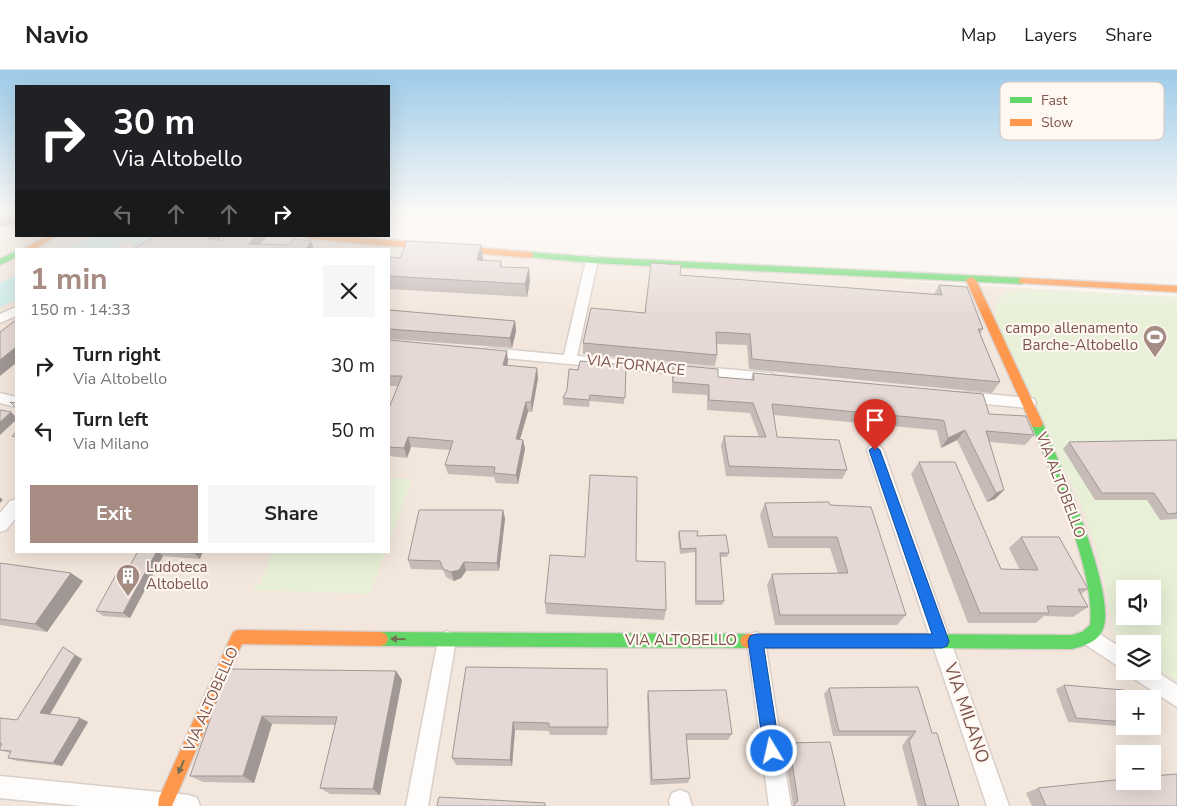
<!DOCTYPE html>
<meta charset="utf-8">
<style>
body{margin:0;font-family:"Nunito Sans",sans-serif;background:#f6f6f6;color:#222;height:100vh;display:flex;flex-direction:column;font-size:19px;white-space:nowrap}
*{box-sizing:border-box;margin:0}
p{font-size:16px;color:#767676}
.icon{flex:none;width:28px;height:28px;fill:none;stroke:currentColor;stroke-width:2;stroke-linecap:round;stroke-linejoin:round}
.map{position:relative;flex:1;overflow:hidden}
.side{position:absolute;left:15px;top:178px;width:375px;height:305px;display:flex;flex-direction:column;background:#fff;border-radius:0px;box-shadow:0 5px 20px #0002}
.side>*{flex:none}
.hud{position:absolute;left:15px;top:15px;width:375px;height:152px;border-radius:0px;box-shadow:0 5px 20px #0002;background:#202124;color:#fff;overflow:hidden}
.controls{position:absolute;left:1116px;top:510px;display:grid;gap:10px}
.controls a{display:grid;place-items:center;width:45px;height:45px;border-radius:0px;background:#fff;box-shadow:0 5px 20px #0002;font-size:25px}
.pin{position:absolute;display:grid;place-items:center;width:42px;height:42px;color:#fff;margin:-51px -21px;border-radius:50% 50% 50% 0;rotate:-45deg;box-shadow:0 0 5px #0007}
.pin .icon{rotate:45deg}
.me{position:absolute;width:55px;margin:-28px;rotate:351deg;stroke-linejoin:round;filter:drop-shadow(0 0 4px #0008)}
.turn{display:flex;align-items:center;gap:18px;height:105px;padding:0 15px;font-size:22px}
.turn .icon{width:65px;height:65px;stroke-width:2.5}
.turn b{display:block;font-size:35px;line-height:42px}
.lanes{display:flex;align-items:center;height:48px;padding:0 15px;background:#0003;justify-content:center;gap:25px;direction:ltr}
.lanes .off{opacity:.35}
.round{display:grid;place-items:center;flex:none;width:52px;height:52px;border-radius:0px;background:#f6f6f6}
.head{display:flex;align-items:center;justify-content:space-between;height:85px;padding:0 15px}
h1{font-size:30px;font-weight:700;line-height:38px;color:#a78c83}
.primary-button{display:flex;gap:10px;margin-top:auto;padding:10px 15px}
.primary-button a{flex:1;height:58px;border-radius:0px;background:#a78c83;color:#fff;font-size:20px;font-weight:700;line-height:58px;text-align:center}
.primary-button a+a{background:#f6f6f6;color:#222}
ul{padding:0;list-style:none}
li{display:flex;align-items:center;gap:15px;height:65px;padding:0 15px}
li div{flex:1}
li b{display:block;font-size:19px}
li em{font-style:normal}
header{display:flex;align-items:center;gap:30px;box-sizing:border-box;height:70px;padding:0 25px;background:#fff;border-bottom:1px solid #e0e0e0}
header strong{font-size:24px}
nav{display:flex;gap:28px;margin-inline-start:auto;font-size:18px}
.map>svg:first-child{display:block}
</style>
<header>
<strong>Navio</strong>
<nav><a>Map</a><a>Layers</a><a>Share</a></nav>
</header>
<div class="map">
<svg width="1177" height="736" viewBox="0 0 1177 736">
<rect width="100%" height="100%" fill="#f9f3ee"/>
<path fill="#f3e6dc" fill-rule="evenodd" d="M0,145H16V166H348L951,214L1177,227V736H0ZM16,179H389V481H16ZM1125,519H1152V546H1125ZM1125,574H1152V601H1125ZM1125,629H1152V656H1125ZM1125,684H1152V711H1125Z"/>
<g fill="#e8f0d7" fill-rule="evenodd">
<path d="M1024,219L1177,227V611L1153,595L1152,574H1125V576L1116,569L1099,487L1081,434L995,250L996,235L1004,223ZM1125,519H1152V546H1125Z"/>
<path d="M389,408L412,409L389,473Z"/>
<path d="M273,481H386L370,524L253,520L255,515H260Z"/>
</g>
<g fill="#ceedeb">
<path d="M92,166H158L136,177L126,171L112,179H67Z"/>
<path d="M16,205V230L0,237V213Z"/>
</g>
<g fill="none" stroke-linecap="round" stroke-linejoin="round">
<defs>
<g id="street">
<path d="M592,186L598,190L577,286L771,303L778,308L776,312L771,313L483,286L481,283L488,278L564,285L586,190Z"/>
<path d="M16,237V246L0,253V244Z"/>
<path d="M965,322L1029,328L1034,329L1036,333L1034,337L1029,338L965,332L958,327Z"/>
<path d="M0,323L16,327V337L0,333Z"/>
<path d="M875,374L880,376L883,380L1009,736H987L867,380L870,376Z"/>
<path d="M16,429V448L6,460L0,462V443L10,431Z"/>
<path d="M1090,558L1125,580V601L1083,573L1081,567L1083,561Z"/>
<path d="M447,561L454,564L456,570L428,736H406L438,570L440,564Z"/>
<path d="M756,562L763,565L765,571L791,736H769L747,571L749,565Z"/>
<path d="M1152,598L1177,615V637L1133,608L1130,601H1152Z"/>
<path d="M0,706L189,725L197,728L200,736H81L0,728Z"/>
<path d="M680,720L688,723L692,736H670L669,731L672,723Z"/>
</g>
<g id="fast">
<path d="M16,181V187L0,195V189Z"/>
<path d="M530,182L592,187L1022,208L1027,211L1022,214L592,193L527,187L526,185Z"/>
<path d="M1037,350L1043,354C1059,392 1117,524 1103,559C1098,572 1084,576 1072,579L907,578L902,576L900,571L902,566L907,564L1072,565L1082,562L1090,555C1096,503 1052,404 1031,354Z"/>
<path d="M381,562L747,564L752,566L754,571L752,576L747,578L381,576L376,574L374,569L376,564Z"/>
</g>
<g id="slow">
<path d="M46,166H57L35,179H24Z"/>
<path d="M304,166H341L530,182L534,185L530,188L308,169Z"/>
<path d="M971,207L976,210L1043,354L1041,357H1033L1031,354L966,210Z"/>
<path d="M1022,208L1177,216V222L1019,213V209Z"/>
<path d="M238,560L381,562L386,564L388,569L386,574L381,576L242,574L172,736H158L159,728L233,562Z"/>
<path d="M747,564H907L912,566L914,571L912,576L907,578H747L742,576L740,571L742,566Z"/>
</g>
</defs>
<use href="#street" stroke="#d8cfca" stroke-width="3"/>
<use href="#fast" stroke="#dad0cb" stroke-width="3"/>
<use href="#slow" stroke="#dad0cb" stroke-width="3"/>
<use href="#street" fill="#fefdfc" fill-rule="evenodd"/>
<use href="#fast" fill="#63d668" fill-rule="evenodd"/>
<use href="#slow" fill="#ff974d" fill-rule="evenodd"/>
</g>
<g fill="#c6bbb7">
<path d="M481,175L483,189V190L501,191L502,197L529,198L530,211L527,227L389,219V187L400,188Z"/>
<path d="M680,205L934,224L939,215L983,259L980,264L1000,312L992,323L749,299L747,275L717,274V285L715,296L583,284V273L645,243Z"/>
<path d="M389,240L515,251L516,261L512,278L389,269V270L508,291L507,296L537,298L538,308L532,342H528L520,369L523,370L525,379L518,414L496,413L494,407L448,404L445,395L450,380L411,377L407,388L389,386V338L398,316H389Z"/>
<path d="M626,295L624,334L590,331L589,337L563,335V328L578,300Z"/>
<path d="M673,295L718,307L751,310L753,303L989,344L1034,365L1025,375L989,372L1004,420L995,429L987,432L957,370L941,378L937,361L935,360L774,345L777,367L847,400L842,409L726,406L721,376L724,366L759,367L750,343L707,340V325L672,323V306Z"/>
<path d="M1177,370V449L1160,450L1147,430H1095L1063,379L1069,372Z"/>
<path d="M919,392L1001,499L1020,500L1009,478L1021,467L1088,519L1081,524L1088,537L1073,547L1044,546L1036,553H968L911,404Z"/>
<path d="M765,433L830,435L906,545L897,555H775L767,515L772,504L838,503L830,478H768L760,445Z"/>
<path d="M503,440L505,449L499,501H466L461,508L454,511L446,507L443,500L411,499L408,490Z"/>
<path d="M679,461L697,466L729,483L727,487H720L724,531L722,535H695V482L680,484L678,466Z"/>
<path d="M138,481H203L200,489L163,486L130,548L103,546L96,541L127,501Z"/>
<path d="M636,491L666,540L664,550L546,544L545,533Z"/>
<path d="M0,493L83,511L47,562L0,555Z"/>
<path d="M63,577L82,589L50,645L80,648L88,652L62,696L17,691L8,688L10,683L0,680L1,676H0V648L17,650Z"/>
<path d="M466,597L608,657L607,665H550L549,661L515,660L512,696L456,695L452,688Z"/>
<path d="M228,599L396,601L402,610L380,725L330,724L320,718L336,655L272,654L254,713L203,712L190,706Z"/>
<path d="M1064,615L1125,629V656H1131L1129,657L1068,652L1056,619Z"/>
<path d="M829,618L932,663L959,736H918L902,676L909,666H833L824,624Z"/>
<path d="M648,621L732,664L728,670H687L690,708L688,713L650,715L647,627Z"/>
<path d="M789,673L845,736H791L793,735L784,678Z"/>
<path d="M1038,718L1177,736H1032L1026,723Z"/>
</g>
<g fill="#a19895">
<path d="M0,145H16V154L0,157Z"/>
<path d="M210,166H222L213,179L208,169Z"/>
<path d="M255,166H267L257,179L249,174Z"/>
<path d="M311,171L314,179H306Z"/>
<path d="M481,175L483,189L479,203L477,190Z"/>
<path d="M529,198L530,211L527,227L525,214Z"/>
<path d="M515,251L516,261L512,278L510,268Z"/>
<path d="M16,277V293L0,306V290Z"/>
<path d="M507,281L508,291L505,305L503,295Z"/>
<path d="M537,298L538,308L532,342L531,332Z"/>
<path d="M526,332L528,342L517,379L516,369Z"/>
<path d="M11,342L16,347V350L0,365V352Z"/>
<path d="M965,360L957,370L941,378L948,368Z"/>
<path d="M408,367L411,377L407,388L404,378Z"/>
<path d="M523,370L525,379L518,414L516,405Z"/>
<path d="M1004,420L995,429L987,432L996,423Z"/>
<path d="M0,427L3,430L0,433Z"/>
<path d="M503,440L505,449L499,501L497,493Z"/>
<path d="M157,481H158L163,486L130,548L123,543Z"/>
<path d="M195,481H203L200,489L194,483Z"/>
<path d="M464,492L466,501L461,508L454,511L451,502Z"/>
<path d="M71,503L83,511L47,562L35,554Z"/>
<path d="M75,585L82,589L48,647L40,643Z"/>
<path d="M396,601L402,610L380,725L373,719Z"/>
<path d="M262,646L272,654L254,713L243,706Z"/>
<path d="M80,648L88,652L62,696L53,693Z"/>
<path d="M513,652L515,660L512,696L510,690Z"/>
</g>
<g fill="#e6d9d5" stroke="#a19895">
<path d="M156,166H210L208,169L222,171L225,166H255L249,174L289,175L293,169L311,171L306,179H133Z"/>
<path d="M407,171L481,175L477,190L501,191L500,197L529,198L525,214L389,206V187L400,188Z"/>
<path d="M651,193L681,195L680,205L942,225L939,215L967,217L983,259H978L1000,312L752,289L750,264L716,262L717,285L583,273L591,238L645,243Z"/>
<path d="M389,240L515,251L510,268L389,259Z"/>
<path d="M16,250V277L0,290V262Z"/>
<path d="M389,270L507,281L503,295L537,298L531,332H526L516,369L523,370L516,405L494,403L495,397L445,395L453,371L408,367L404,378L389,377V338L402,306H389Z"/>
<path d="M580,291L626,295L625,328L590,325L589,330L563,328L567,320L569,299L578,300Z"/>
<path d="M673,295L718,299V307L754,310L753,303L983,324L989,344L1026,346L1034,365L986,361L1004,420L996,423L965,360L948,368L944,351L941,350L772,334L777,367L839,370L847,400L729,396L724,366L766,367L753,333L709,330V315L673,312Z"/>
<path d="M10,332L16,333V338Z"/>
<path d="M0,340L11,342L0,352Z"/>
<path d="M16,362V367L12,366Z"/>
<path d="M1177,370V443L1168,444L1154,423H1102L1069,372Z"/>
<path d="M919,392H955L1001,499L1038,500L1021,467H1059L1088,519H1078L1088,537L1047,536L1049,543H980Z"/>
<path d="M590,405L637,407L636,491L665,492L666,540L545,533L550,485L585,487Z"/>
<path d="M829,432L830,435L871,437L906,545H780L772,504L848,503L837,467H773L765,433Z"/>
<path d="M419,440H503L497,493L464,492L459,500L451,502L443,499L440,491L408,490Z"/>
<path d="M679,461H698L697,466L726,465L729,483H720L724,531H696V478L681,479Z"/>
<path d="M138,481H157L123,543L96,541L118,501H127Z"/>
<path d="M173,481H195L194,483Z"/>
<path d="M0,493L71,503L35,554L0,549Z"/>
<path d="M63,577L75,585L40,643L80,648L53,693L8,688L11,681L0,680V677L2,674L0,673V648L17,650Z"/>
<path d="M466,597L607,599L608,657H549V653L513,652L510,690L452,688Z"/>
<path d="M228,599L396,601L373,719L320,718L337,647L262,646L243,706H190Z"/>
<path d="M1064,615L1124,620L1128,629H1125V652L1076,648Z"/>
<path d="M918,617L932,663H937L959,736H926L909,671L916,661H839L829,618Z"/>
<path d="M726,620L732,664H686L690,708L652,710L648,621Z"/>
<path d="M830,672L845,736H795L794,734L798,731L789,673Z"/>
<path d="M1177,704V736H1046L1038,718L1125,709V711H1152V706Z"/>
<path d="M439,727L545,733V736H437Z"/>
</g>
<defs><path id="oneway-solid" d="M-6-.8H1V-3.2L6.5 0L1 3.2V.8H-6Z" transform="scale(1.25)"/></defs>
<g fill="#766e50">
<use href="#oneway-solid" transform="translate(398 569) rotate(-179)"/>
<use href="#oneway-solid" transform="translate(181 697) rotate(114)"/>
</g>
<linearGradient id="sky" x2="0" y2="1"><stop stop-color="#9dcbe9"/><stop offset="0.58" stop-color="#fcfaf7"/><stop offset="1" stop-color="#fcfaf7" stop-opacity="0"/></linearGradient>
<rect width="1177" height="248" fill="url(#sky)"/>
<path fill="#1a73e8" stroke="#114b97" d="M875,376L880,380L949,571L947,576L942,578H764L780,681L778,686L772,689L766,686L764,681L748,571L750,566L756,564H932L869,380Z"/>
<defs>
<symbol id="stadium-pin" viewBox="-11 -11 22 30"><path d="M0 17L-7.5 6A9.5 9.5 0 1 1 7.5 6Z" fill="#a78c83" stroke="#fff7f1"/><path d="M0-5a6.5 5 0 1 0 0 10a6.5 5 0 1 0 0-10ZM-3.5-1.8h7v3.6h-7Z" fill="#fff"/></symbol>
<symbol id="building-pin" viewBox="-11 -11 22 30"><path d="M0 17L-7.5 6A9.5 9.5 0 1 1 7.5 6Z" fill="#a78c83" stroke="#fff7f1"/><path d="M-4-6H4V6H1V3H-1V6H-4ZM-2.5-4.3h1.7v1.8h-1.7ZM.8-4.3h1.7v1.8H.8ZM-2.5-1h1.7V.8h-1.7ZM.8-1h1.7V.8H.8Z" fill="#fff"/></symbol>
</defs>
<g fill-rule="evenodd">
<use href="#stadium-pin" x="1141" y="253" width="28" height="38"/>
<use href="#building-pin" x="114" y="492" width="28" height="38"/>
</g>
<g text-anchor="middle" dominant-baseline="central" stroke-width="4.5" stroke-linejoin="round" paint-order="stroke">
<g font-size="15" fill="#7b544a" stroke="#fff7f1" text-anchor="end">
<text x="1138" y="258">campo allenamento<tspan x="1138" dy="17">Barche-Altobello</tspan></text>
<text x="146" y="497" text-anchor="start">Ludoteca<tspan x="146" dy="17">Altobello</tspan></text>
</g>
<g font-size="15" fill="#7b544a" stroke="#fff7f1">
<text transform="translate(636 295) rotate(6)">VIA FORNACE</text>
<text transform="translate(1061 415) rotate(69)">VIA ALTOBELLO</text>
<text x="681" y="570">VIA ALTOBELLO</text>
<text transform="translate(211 629) rotate(-66)">VIA ALTOBELLO</text>
</g>
<g font-size="18" fill="#7b544a" stroke="#fff7f1">
<text transform="translate(967 643) rotate(71)">VIA MILANO</text>
</g>
</g>
<rect x="1000" y="12" width="164" height="58" rx="8" fill="#fff7f1" stroke="#d7c6bf" stroke-width="1"/>
<rect x="1010" y="27" width="22" height="6" fill="#63d668"/>
<rect x="1010" y="49" width="22" height="7" fill="#ff974d"/>
<g font-size="14" fill="#7b544a">
<text x="1041" y="35">Fast</text>
<text x="1041" y="57">Slow</text>
</g>
</svg>
<div class="controls">
<a><svg class="icon" aria-label="sound" viewBox="0 0 24 24"><path d="M4 9h4l5-4v14l-5-4H4zM17 9q2 3 0 6"/></svg></a>
<a><svg class="icon" aria-label="layers" viewBox="0 0 24 24"><path d="M12 4l9 5-9 5-9-5zM3 14l9 5 9-5"/></svg></a>
<a>+</a>
<a>−</a>
</div>
<div class="pin" style="left:875px;top:380px;background:#d93025"><svg class="icon" aria-label="arrive" viewBox="0 0 24 24"><path d="M6 21V4h12l-3 4 3 4H6"/></svg></div>
<svg class="me" style="left:772px;top:681px" viewBox="-20 -20 40 40"><circle r="17" fill="#1a73e8" stroke="#fff" stroke-width="3"/><path d="M0-11L8 9 0 5-8 9z" fill="#fff"/></svg>
<div class="hud">
<div class="turn"><svg class="icon" aria-label="right" viewBox="0 0 24 24"><path d="M7 20v-9h11M14 6l5 5-5 5"/></svg><div><b>30 m</b>Via Altobello</div></div>
<div class="lanes"><svg class="icon off" aria-label="left" viewBox="0 0 24 24"><path d="M17 20v-9H6M10 6l-5 5 5 5"/></svg><svg class="icon off" aria-label="ahead" viewBox="0 0 24 24"><path d="M12 20V5M6 11l6-6 6 6"/></svg><svg class="icon off" aria-label="ahead" viewBox="0 0 24 24"><path d="M12 20V5M6 11l6-6 6 6"/></svg><svg class="icon" aria-label="right" viewBox="0 0 24 24"><path d="M7 20v-9h11M14 6l5 5-5 5"/></svg></div>
</div>
<section class="side">
<div class="head"><div><h1>1 min</h1><p>150 m · 14:33</p></div><a class="round"><svg class="icon" aria-label="close" viewBox="0 0 24 24"><path d="M6 6l12 12M18 6L6 18"/></svg></a></div>
<ul>
<li><svg class="icon" aria-label="right" viewBox="0 0 24 24"><path d="M7 20v-9h11M14 6l5 5-5 5"/></svg><div><b>Turn right</b><p>Via Altobello</p></div><em>30 m</em></li>
<li><svg class="icon" aria-label="left" viewBox="0 0 24 24"><path d="M17 20v-9H6M10 6l-5 5 5 5"/></svg><div><b>Turn left</b><p>Via Milano</p></div><em>50 m</em></li>
</ul>
<div class="primary-button"><a>Exit</a><a>Share</a></div>
</section>
</div>
